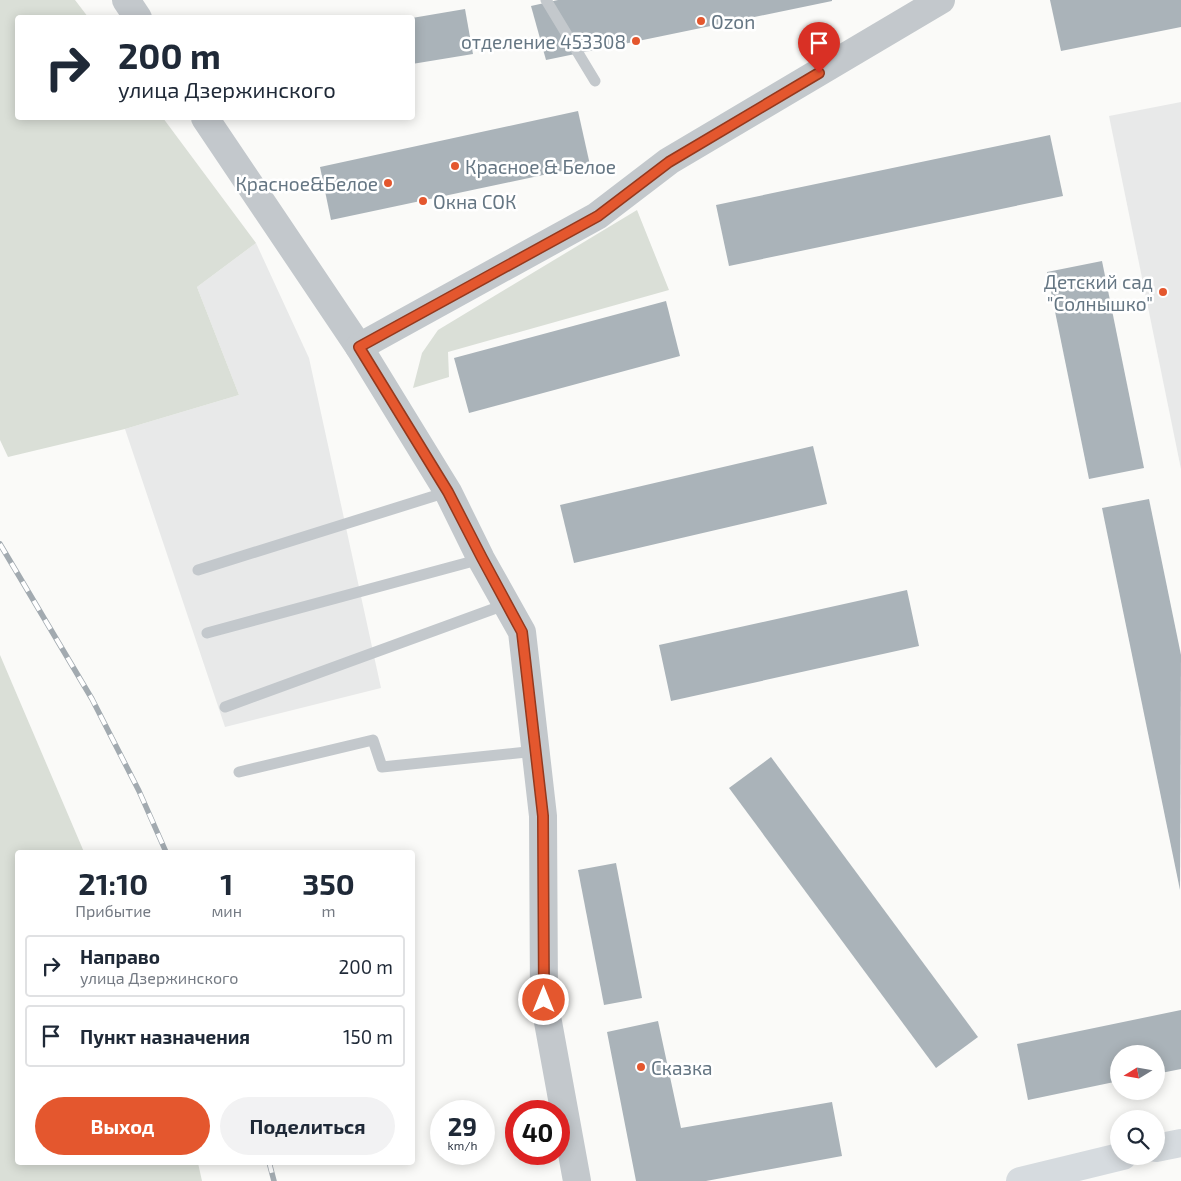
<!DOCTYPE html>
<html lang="ru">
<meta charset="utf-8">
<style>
body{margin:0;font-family:"Exo 2",sans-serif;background:#f2f2f3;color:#1f2937;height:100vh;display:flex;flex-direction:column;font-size:19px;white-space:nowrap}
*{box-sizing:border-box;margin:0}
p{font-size:16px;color:#747a83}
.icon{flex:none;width:28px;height:28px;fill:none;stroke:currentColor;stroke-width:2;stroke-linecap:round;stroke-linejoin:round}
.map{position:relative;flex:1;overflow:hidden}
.sheet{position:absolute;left:15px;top:850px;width:400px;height:315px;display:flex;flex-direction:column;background:#fff;border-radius:5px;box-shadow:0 2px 12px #0003}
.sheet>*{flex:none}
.banner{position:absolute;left:15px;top:15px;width:400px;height:105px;border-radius:5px;box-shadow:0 2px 12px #0003;background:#fff;color:#1f2937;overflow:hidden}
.needle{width:32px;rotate:259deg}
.buttons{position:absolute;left:1110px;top:1045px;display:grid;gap:10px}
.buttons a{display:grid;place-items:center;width:55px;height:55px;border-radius:50%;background:#fff;box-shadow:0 2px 12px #0003;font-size:25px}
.speed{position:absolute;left:430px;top:1100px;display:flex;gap:10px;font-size:25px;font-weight:700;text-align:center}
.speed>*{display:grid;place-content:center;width:65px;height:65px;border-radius:50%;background:#fff;box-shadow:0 2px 12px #0003;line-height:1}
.speed small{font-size:12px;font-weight:400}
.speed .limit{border:8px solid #d22;background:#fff;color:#111}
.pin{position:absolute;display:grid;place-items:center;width:42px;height:42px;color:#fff;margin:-51px -21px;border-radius:50% 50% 50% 0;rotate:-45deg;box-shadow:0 0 5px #0007}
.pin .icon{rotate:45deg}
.me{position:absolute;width:55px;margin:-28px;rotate:0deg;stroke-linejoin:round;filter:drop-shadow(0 0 4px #0008)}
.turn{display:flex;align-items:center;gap:18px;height:105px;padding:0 20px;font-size:22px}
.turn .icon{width:65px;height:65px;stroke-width:2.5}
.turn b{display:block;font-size:35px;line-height:42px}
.eta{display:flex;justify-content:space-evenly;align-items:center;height:85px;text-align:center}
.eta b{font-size:30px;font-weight:700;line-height:35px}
.action{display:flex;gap:10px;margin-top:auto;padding:10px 20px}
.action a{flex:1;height:58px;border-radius:30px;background:#e4572e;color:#fff;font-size:20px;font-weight:700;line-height:58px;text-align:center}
.action a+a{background:#f2f2f3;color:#1f2937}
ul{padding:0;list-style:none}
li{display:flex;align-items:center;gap:15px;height:62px;margin:0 10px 8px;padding:0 10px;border:2px solid #e0e1e3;border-radius:5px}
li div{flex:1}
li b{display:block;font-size:19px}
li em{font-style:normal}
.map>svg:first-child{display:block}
</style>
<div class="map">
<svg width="1181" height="1181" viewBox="0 0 1181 1181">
<rect width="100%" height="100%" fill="#fafaf8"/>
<g fill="#e8e9e9">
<path d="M1181,102V469L1109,116Z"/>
<path d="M256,243L309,358L381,688L225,727L125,429L239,395L197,287Z"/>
</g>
<g fill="#dadfd7">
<path d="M0,0H75L88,17L18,18V118H163L256,243L197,287L239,395L125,429L8,457L0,440Z"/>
<path d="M637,210L669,290L448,352L449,377L413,388L422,353L438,330Z"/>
<path d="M0,655L84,852H18V1162L198,1163L202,1181H0Z"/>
</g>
<g fill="#aab3b9">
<path d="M558,0H832V1L546,60L531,6Z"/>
<path d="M1050,0H1181V27L1061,51Z"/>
<path d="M465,9L473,54L412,64V18Z"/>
<path d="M578,111L590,165L331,220L320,167Z"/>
<path d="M1050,135L1063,196L729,266L716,205Z"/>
<path d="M1102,261L1144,468L1089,479L1047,272Z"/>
<path d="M666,301L680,356L469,413L454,358Z"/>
<path d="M813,446L827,504L574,563L560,505Z"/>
<path d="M1149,499L1181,655L1180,890L1102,508Z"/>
<path d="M907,590L919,646L671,701L659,645Z"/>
<path d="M771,757L978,1037L936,1068L729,788Z"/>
<path d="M616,863L642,998L604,1005L578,870Z"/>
<path d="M1181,1010V1069L1156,1074V1054H1119V1081L1028,1100L1017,1044Z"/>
<path d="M658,1021L681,1128L832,1102L842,1156L706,1181H636L607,1032Z"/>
</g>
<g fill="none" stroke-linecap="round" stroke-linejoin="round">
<g stroke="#c3c8cc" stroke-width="11">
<path d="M546,0L595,81"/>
<path d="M198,570L447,492"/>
<path d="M207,633L481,559"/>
<path d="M225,707L507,604"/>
<path d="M239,772L373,740L382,767L536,751"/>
</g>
<g stroke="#c3c8cc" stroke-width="28">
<path d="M126,0L138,18"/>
<path d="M205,118L359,347L448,492L481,559L522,632L543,816L544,1000L577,1181"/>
<path d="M359,347L597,216L669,161L941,0"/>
</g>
<g stroke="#d6dbdf" stroke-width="28">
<path d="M1156,1148L1181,1143"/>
<path d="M1020,1181L1123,1156"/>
</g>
<defs>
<g id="rail">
<path d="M0,544L92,699L139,791L166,852"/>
<path d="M269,1162L274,1181"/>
</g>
</defs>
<use href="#rail" stroke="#a2aab0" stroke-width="5.5"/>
<use href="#rail" stroke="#fff" stroke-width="4" stroke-dasharray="11" stroke-linecap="butt"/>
</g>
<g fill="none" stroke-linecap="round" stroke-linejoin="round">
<defs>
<path id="route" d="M544,1000L543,816L522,632L482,558L448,492L359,347L598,216L669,162L819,73"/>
</defs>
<use href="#route" stroke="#94391e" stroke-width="12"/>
<use href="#route" stroke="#e4572e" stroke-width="9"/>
</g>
<g fill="#e4572e" stroke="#fff" stroke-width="2">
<circle cx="701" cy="21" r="5"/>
<circle cx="636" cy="41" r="5"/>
<circle cx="455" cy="166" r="5"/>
<circle cx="388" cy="183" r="5"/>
<circle cx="423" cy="201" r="5"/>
<circle cx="1163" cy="292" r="5"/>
<circle cx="641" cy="1067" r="5"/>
</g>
<g text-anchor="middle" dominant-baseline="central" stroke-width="5" stroke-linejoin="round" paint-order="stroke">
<g font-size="19" fill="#657683" stroke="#fff" text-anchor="start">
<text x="711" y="21">Ozon</text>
<text x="626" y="41" text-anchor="end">отделение 453308</text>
<text x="465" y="166">Красное &amp; Белое</text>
<text x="378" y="183" text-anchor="end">Красное&amp;Белое</text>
<text x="433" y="201">Окна СОК</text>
<text x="1153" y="281" text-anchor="end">Детский сад<tspan x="1153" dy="22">"Солнышко"</tspan></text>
<text x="651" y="1067">Сказка</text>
</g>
</g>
</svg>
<div class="buttons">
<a><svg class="needle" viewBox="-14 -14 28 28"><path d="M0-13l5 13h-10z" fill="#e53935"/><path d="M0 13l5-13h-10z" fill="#747a83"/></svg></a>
<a><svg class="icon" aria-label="search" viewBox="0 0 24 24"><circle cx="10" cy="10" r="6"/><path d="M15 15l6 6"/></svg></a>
</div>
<div class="speed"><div>29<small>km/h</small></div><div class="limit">40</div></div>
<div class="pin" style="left:819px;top:73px;background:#d93025"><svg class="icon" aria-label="arrive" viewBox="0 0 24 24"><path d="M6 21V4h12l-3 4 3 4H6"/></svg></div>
<svg class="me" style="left:544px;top:1000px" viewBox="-20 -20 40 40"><circle r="17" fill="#e4572e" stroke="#fff" stroke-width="3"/><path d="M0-11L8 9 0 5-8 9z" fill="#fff"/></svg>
<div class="banner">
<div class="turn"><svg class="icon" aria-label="right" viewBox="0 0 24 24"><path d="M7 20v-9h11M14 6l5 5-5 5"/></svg><div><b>200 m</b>улица Дзержинского</div></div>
</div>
<section class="sheet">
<div class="eta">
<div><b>21:10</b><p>Прибытие</p></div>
<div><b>1</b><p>мин</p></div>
<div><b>350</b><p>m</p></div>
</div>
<ul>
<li><svg class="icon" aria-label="right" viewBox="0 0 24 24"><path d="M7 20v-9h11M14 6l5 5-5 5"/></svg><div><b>Направо</b><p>улица Дзержинского</p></div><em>200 m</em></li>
<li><svg class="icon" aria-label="arrive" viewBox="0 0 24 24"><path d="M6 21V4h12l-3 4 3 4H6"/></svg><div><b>Пункт назначения</b></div><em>150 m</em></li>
</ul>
<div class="action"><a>Выход</a><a>Поделиться</a></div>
</section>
</div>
